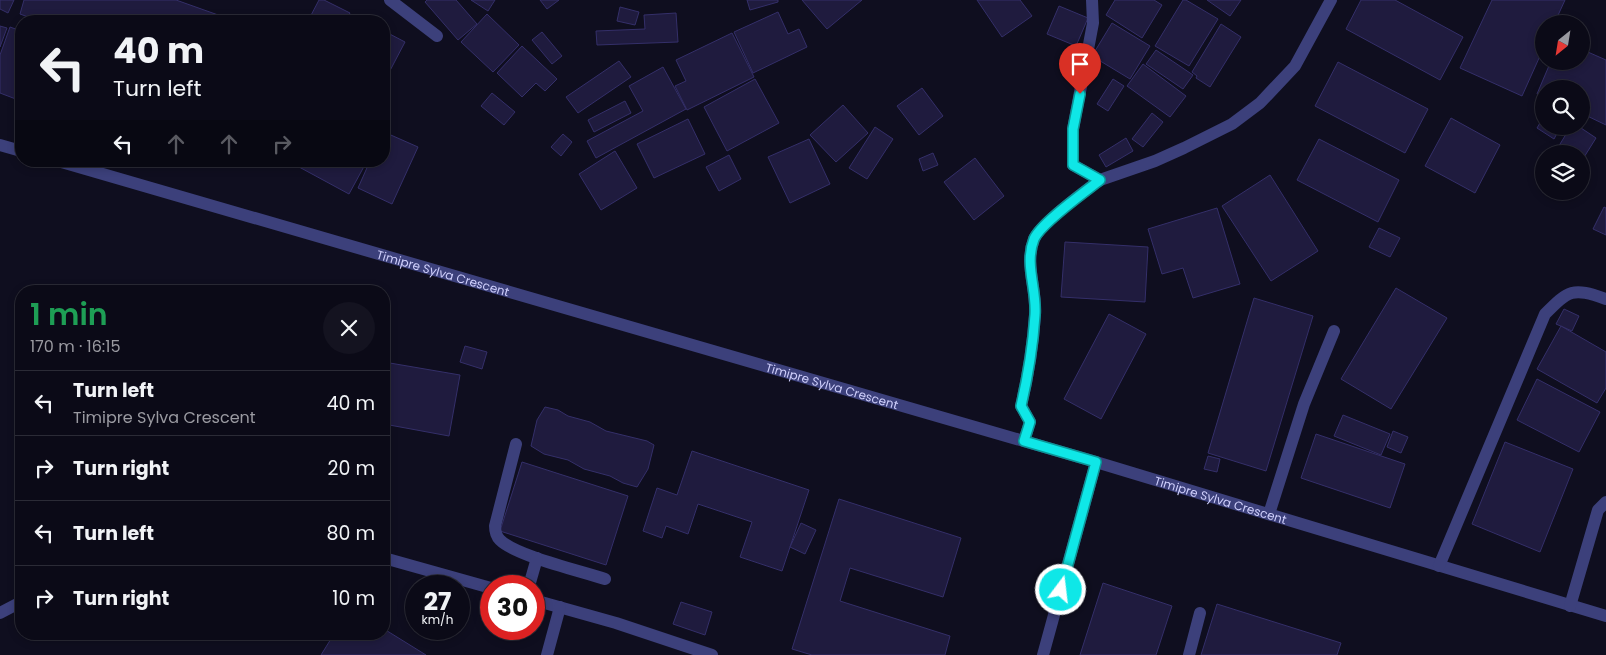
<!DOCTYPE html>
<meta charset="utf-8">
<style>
body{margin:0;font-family:Poppins,sans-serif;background:#141320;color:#f1f3f6;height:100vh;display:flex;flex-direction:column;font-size:19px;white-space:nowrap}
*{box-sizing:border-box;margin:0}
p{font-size:16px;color:#9a9aa1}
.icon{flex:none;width:28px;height:28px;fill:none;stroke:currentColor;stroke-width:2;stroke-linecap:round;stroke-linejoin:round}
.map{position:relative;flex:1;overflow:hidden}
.sheet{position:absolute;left:15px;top:285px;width:375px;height:355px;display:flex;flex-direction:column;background:#0b0a17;border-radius:20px;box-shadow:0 2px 8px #0003,0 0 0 1px #2b2b36}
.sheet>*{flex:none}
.guide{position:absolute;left:15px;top:15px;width:375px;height:152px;border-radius:20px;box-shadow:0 2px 8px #0003,0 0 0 1px #2b2b36;background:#0b0a17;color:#f1f3f6;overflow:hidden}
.needle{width:32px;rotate:210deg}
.buttons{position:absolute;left:1535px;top:15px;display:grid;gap:10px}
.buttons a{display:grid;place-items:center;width:55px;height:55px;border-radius:50%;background:#0b0a17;box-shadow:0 2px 8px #0003,0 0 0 1px #2b2b36;font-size:25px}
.speed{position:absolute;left:405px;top:575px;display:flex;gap:10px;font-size:25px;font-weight:700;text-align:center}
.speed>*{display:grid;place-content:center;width:65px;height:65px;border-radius:50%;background:#0b0a17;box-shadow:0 2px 8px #0003,0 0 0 1px #2b2b36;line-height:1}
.speed small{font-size:12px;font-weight:400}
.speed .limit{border:8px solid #d22;background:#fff;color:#111}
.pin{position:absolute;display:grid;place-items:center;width:42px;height:42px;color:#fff;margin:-51px -21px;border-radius:50% 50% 50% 0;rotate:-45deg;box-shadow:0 0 5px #0007}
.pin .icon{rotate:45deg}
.me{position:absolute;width:55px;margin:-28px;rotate:15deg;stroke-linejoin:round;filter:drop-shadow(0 0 4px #0008)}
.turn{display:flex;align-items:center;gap:18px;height:105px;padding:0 15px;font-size:22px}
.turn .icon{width:65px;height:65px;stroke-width:2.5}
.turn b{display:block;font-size:35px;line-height:42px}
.lanes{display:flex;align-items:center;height:48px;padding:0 15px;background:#0003;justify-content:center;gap:25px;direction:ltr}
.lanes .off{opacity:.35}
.round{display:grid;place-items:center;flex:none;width:52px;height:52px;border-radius:26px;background:#141320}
.head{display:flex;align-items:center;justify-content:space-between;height:85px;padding:0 15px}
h1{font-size:30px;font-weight:600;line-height:38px;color:#1e9e55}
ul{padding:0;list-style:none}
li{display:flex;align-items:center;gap:15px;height:65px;padding:0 15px;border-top:1px solid #2b2b36}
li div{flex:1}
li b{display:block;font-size:19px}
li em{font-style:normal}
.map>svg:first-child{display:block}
</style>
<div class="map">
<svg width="1606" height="655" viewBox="0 0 1606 655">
<rect width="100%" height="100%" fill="#0f0e1f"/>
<g fill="#1f1b3e" stroke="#342f69">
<path d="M0,0H14L8,13L0,9Z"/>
<path d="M24,0H176L221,16L219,21H39L20,14Z"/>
<path d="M319,0H324L350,13L345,21H308Z"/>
<path d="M427,0H456L477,24L458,40L425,2Z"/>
<path d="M471,0H495L488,11Z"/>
<path d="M540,0H559L547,9Z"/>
<path d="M747,0H778V2L750,10Z"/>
<path d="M802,0H862L827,29Z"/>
<path d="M977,0H1020L1032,16L1002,37Z"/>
<path d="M1115,0H1154L1162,5L1142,38L1106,15Z"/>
<path d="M1183,0H1186L1218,19L1189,66L1155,46Z"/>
<path d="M1207,0H1241L1230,16Z"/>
<path d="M1361,0H1395L1463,37L1440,80L1346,29Z"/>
<path d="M1492,0H1565L1554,24H1544V47L1522,96L1460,68Z"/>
<path d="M1059,6L1088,18L1076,46L1047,34Z"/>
<path d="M620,7L639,12L635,25L617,21Z"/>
<path d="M778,12L788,34L799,29L807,47L753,73L734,32Z"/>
<path d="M676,13L678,42L597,45L596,31L645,29L644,15Z"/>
<path d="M487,14L519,45L493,72L461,42Z"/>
<path d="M1112,23L1150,46L1130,79L1092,56Z"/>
<path d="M1221,24L1241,37L1210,87L1196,78L1197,76L1192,72Z"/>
<path d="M0,26L7,28L0,47Z"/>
<path d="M10,27L21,31V101L0,93V55Z"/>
<path d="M384,31L405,42L384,82Z"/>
<path d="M542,32L562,56L552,64L532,40Z"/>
<path d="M732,33L754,77L687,110L675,86L686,81L676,60Z"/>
<path d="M522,46L557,79L545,91L536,83L522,97L497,73Z"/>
<path d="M1581,49L1606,60V125L1581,113V89H1544V97L1537,94L1551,61H1581Z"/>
<path d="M1156,50L1193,75L1183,89L1146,64Z"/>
<path d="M619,61L631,77L578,113L566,97Z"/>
<path d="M1338,62L1428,109L1405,153L1315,106Z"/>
<path d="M1143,64L1186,96L1170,117L1127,86Z"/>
<path d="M663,67L686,109L596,158L587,141L643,111L629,86Z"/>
<path d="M755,79L779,123L727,151L704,107Z"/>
<path d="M1113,79L1124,86L1108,111L1097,104Z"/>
<path d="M922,88L943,116L919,135L897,106Z"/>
<path d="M492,93L515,112L504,125L481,106Z"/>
<path d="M625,101L631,113L594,132L588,120Z"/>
<path d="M843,105L868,133L836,162L810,135Z"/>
<path d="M1152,113L1163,122L1143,147L1132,139Z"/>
<path d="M1544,116V126H1561L1554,139L1537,128Z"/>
<path d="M1451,118L1500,145L1475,193L1425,166Z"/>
<path d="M688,119L705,154L654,178L637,144Z"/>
<path d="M1571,126H1578L1596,138L1581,162V154H1554Z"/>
<path d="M875,127L893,139L867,179L849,168Z"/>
<path d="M384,132L418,147L392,204L358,188L370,161H384Z"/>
<path d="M563,134L572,142L561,156L551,147Z"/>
<path d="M1126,138L1133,151L1106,167L1099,155Z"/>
<path d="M809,139L830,184L790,203L768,157Z"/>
<path d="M1319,139L1399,180L1378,222L1297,180Z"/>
<path d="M615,151L637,188L601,210L579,174Z"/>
<path d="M933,153L938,165L923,171L919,159Z"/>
<path d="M729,155L741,179L719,191L706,167Z"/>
<path d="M975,158L1004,196L974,220L944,182Z"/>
<path d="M288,161H367L349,194Z"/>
<path d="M1270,175L1318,251L1271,281L1222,206Z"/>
<path d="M1604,207L1606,208V235L1593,229Z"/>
<path d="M1217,208L1240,284L1193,298L1183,268L1162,274L1148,229Z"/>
<path d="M1379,228L1400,238L1390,257L1369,247Z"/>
<path d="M1065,242L1148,247L1145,302L1061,297Z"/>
<path d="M1396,288L1447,318L1391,409L1341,379Z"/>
<path d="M1254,298L1313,316L1266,471L1208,453Z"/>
<path d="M1564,309L1579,316L1572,331L1556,324Z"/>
<path d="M1109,314L1146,334L1101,419L1064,399Z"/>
<path d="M1561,326L1606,352V388L1597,403L1537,369Z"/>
<path d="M465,346L487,352L482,369L460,362Z"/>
<path d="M384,362L460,375L449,436L384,424Z"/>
<path d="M1537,379L1600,412L1579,452L1517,420Z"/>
<path d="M545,407L558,410L568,416L590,422L606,431L647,441L654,445L648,469L637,487L623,483L610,476L584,469L568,460L544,454L531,446L537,420Z"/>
<path d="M1343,415L1390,434L1381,455L1334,436Z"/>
<path d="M1393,431L1408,437L1401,453L1387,447Z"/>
<path d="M1316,434L1405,464L1390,508L1301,478Z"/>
<path d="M1505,442L1573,469L1540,552L1472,524Z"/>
<path d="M692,451L809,490L782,571L740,557L752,522L698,504L688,534L666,526L662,538L643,531L657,488L677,495Z"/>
<path d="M1208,456L1220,459L1217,472L1204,469Z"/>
<path d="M522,462L628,496L606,565L500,531Z"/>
<path d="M839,499L961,538L943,597L850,568L840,601L950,636L945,655H812L792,649Z"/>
<path d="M801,523L816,530L805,554L790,547Z"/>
<path d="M1103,583L1172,606L1156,655H1080Z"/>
<path d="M681,602L712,612L705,635L673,624Z"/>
<path d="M1217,604L1341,643L1337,655H1201Z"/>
<path d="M384,629L426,655H321L334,634H384Z"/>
</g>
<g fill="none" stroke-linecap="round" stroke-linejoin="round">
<g stroke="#3c407b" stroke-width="12">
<path d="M390,0L437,36"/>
<path d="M1092,0L1093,23L1073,129V165L1100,180L1155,161L1184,148L1232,124L1260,103L1295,66L1331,0"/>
<path d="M0,145L21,151"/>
<path id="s1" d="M58,161L1096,462L1606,616"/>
<path d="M1024,441L1030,422L1021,406C1028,376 1033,345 1035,315C1037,289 1024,264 1034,239C1041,223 1085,191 1100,180"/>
<path d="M516,444L495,526C495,531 496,536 500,540C516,556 581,571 605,579"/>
<path d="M1269,514L1304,404L1334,331"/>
<path d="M384,558L491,588"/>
<path d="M1439,566L1545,314C1569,290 1572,287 1606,299"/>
<path d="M529,586L537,558"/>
<path d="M534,600L616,623L712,655"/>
<path d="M1570,606L1598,510L1606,502"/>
<path d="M0,613L21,602"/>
<path d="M547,655L560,607"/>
<path d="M1043,655L1096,462"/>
<path d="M1189,655L1200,613"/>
</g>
</g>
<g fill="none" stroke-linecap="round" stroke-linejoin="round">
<defs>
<path id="route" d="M1061,590L1096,462L1024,441L1030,422L1021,406C1028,376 1033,345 1035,315C1037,289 1024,264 1034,239C1041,223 1085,192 1100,180L1073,165V129L1080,94"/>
</defs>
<use href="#route" stroke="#0a9696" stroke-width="12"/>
<use href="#route" stroke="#0fe7e7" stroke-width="9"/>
</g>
<g text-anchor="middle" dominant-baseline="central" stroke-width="4" stroke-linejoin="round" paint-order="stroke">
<g font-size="12" fill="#cfcffc" stroke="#0f0e1f">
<text stroke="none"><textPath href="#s1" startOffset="401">Timipre Sylva Crescent</textPath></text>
<text stroke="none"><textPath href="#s1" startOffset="806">Timipre Sylva Crescent</textPath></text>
<text stroke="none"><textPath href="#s1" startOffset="1211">Timipre Sylva Crescent</textPath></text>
</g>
</g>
</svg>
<div class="buttons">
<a><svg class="needle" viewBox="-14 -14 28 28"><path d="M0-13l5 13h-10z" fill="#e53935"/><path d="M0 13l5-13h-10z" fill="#9a9aa1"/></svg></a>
<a><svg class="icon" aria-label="search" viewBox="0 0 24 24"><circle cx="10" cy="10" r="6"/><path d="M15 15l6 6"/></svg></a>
<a><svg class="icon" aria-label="layers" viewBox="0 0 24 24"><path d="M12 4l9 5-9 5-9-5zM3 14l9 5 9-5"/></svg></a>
</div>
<div class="speed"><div>27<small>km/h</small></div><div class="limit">30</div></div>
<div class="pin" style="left:1080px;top:94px;background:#d93025"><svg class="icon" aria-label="arrive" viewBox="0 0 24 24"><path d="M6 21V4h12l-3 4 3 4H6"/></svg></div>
<svg class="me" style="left:1061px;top:590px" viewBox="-20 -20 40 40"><circle r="17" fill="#0fe7e7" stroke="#fff" stroke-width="3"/><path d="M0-11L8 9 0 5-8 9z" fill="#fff"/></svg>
<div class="guide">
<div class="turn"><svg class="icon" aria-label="left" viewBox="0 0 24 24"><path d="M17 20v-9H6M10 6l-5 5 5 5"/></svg><div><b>40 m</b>Turn left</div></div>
<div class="lanes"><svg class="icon" aria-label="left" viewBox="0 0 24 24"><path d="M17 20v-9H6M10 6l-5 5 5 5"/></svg><svg class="icon off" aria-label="ahead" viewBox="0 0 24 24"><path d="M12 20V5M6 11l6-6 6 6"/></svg><svg class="icon off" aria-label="ahead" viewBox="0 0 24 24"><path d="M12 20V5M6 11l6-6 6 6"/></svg><svg class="icon off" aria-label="right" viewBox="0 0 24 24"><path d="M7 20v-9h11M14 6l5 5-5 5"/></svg></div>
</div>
<section class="sheet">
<div class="head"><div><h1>1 min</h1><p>170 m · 16:15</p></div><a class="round"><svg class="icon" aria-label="close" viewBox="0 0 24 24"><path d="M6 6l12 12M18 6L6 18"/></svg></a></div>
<ul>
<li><svg class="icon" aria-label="left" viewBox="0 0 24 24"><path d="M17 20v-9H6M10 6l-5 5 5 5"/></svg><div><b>Turn left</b><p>Timipre Sylva Crescent</p></div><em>40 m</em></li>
<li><svg class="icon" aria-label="right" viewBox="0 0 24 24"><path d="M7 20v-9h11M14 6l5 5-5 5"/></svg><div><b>Turn right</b></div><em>20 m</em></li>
<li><svg class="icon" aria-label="left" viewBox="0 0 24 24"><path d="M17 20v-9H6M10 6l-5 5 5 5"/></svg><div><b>Turn left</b></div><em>80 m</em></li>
<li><svg class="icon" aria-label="right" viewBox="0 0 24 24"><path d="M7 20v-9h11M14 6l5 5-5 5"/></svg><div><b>Turn right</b></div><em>10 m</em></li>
</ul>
</section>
</div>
